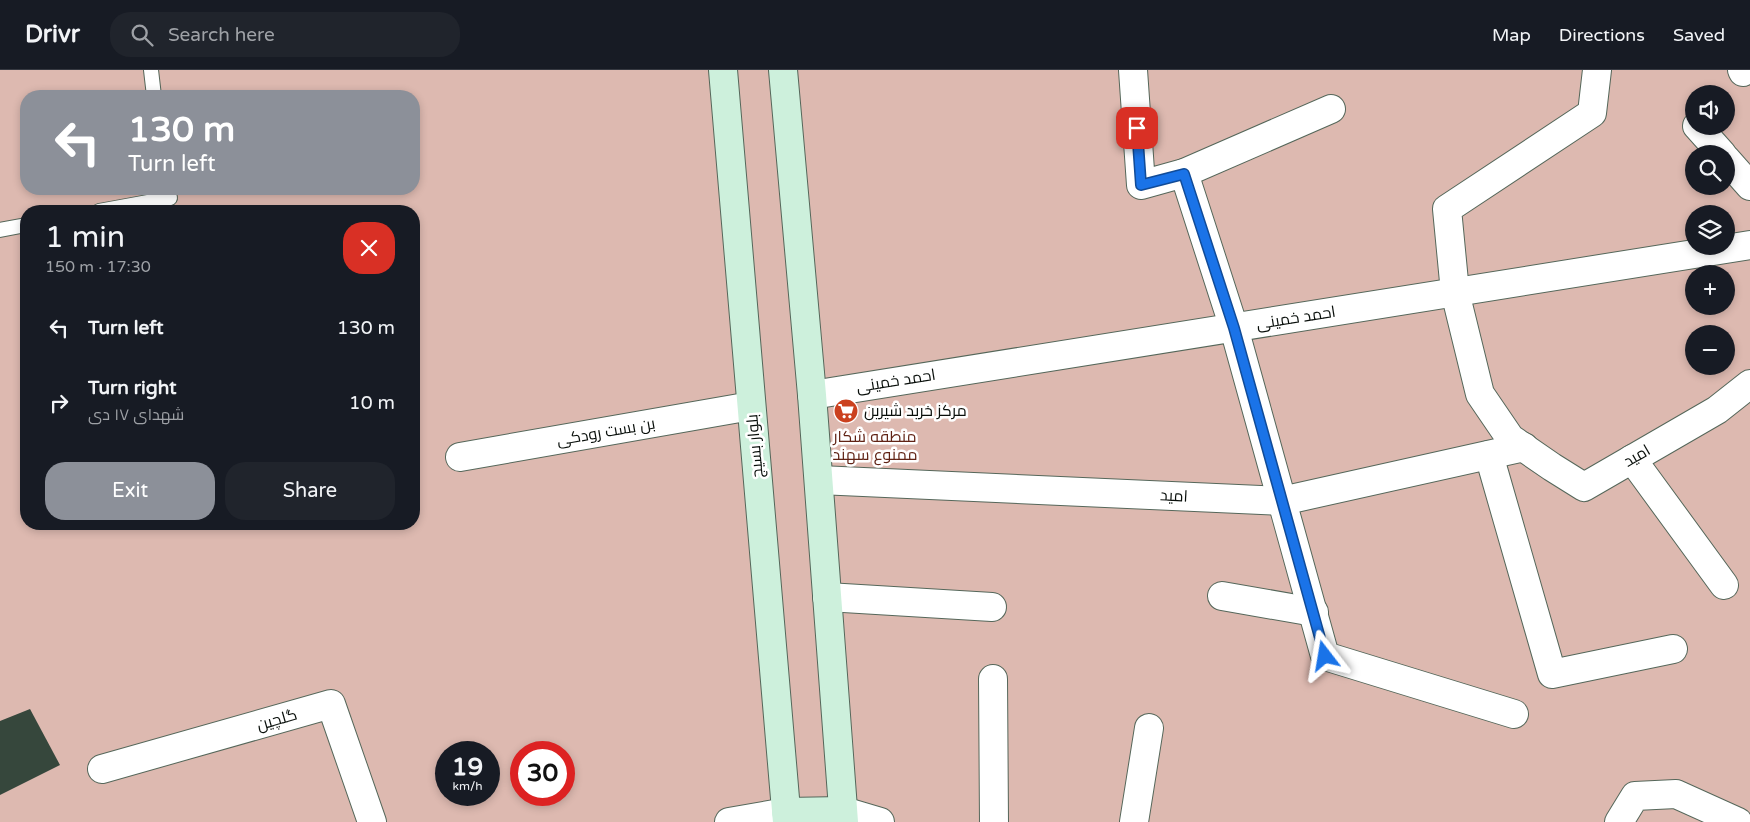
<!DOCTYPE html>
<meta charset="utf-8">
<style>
body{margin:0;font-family:"Varela Round",Cairo,sans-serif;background:#20242c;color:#f1f3f6;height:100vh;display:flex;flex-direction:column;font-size:19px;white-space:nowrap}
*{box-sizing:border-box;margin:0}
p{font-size:16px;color:#9ea1a6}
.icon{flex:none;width:28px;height:28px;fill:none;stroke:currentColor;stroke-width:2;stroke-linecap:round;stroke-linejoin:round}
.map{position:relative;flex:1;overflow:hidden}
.drawer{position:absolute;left:20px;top:135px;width:400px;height:325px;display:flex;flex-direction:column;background:#171b24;border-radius:20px;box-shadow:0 2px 8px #0003}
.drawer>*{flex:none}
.top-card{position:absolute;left:20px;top:20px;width:400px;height:105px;border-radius:20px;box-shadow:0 2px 8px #0003;background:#8c9099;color:#fff;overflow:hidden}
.tools{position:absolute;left:1685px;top:15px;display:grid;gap:10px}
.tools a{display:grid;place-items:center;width:50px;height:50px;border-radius:50%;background:#171b24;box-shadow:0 2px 8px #0003;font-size:25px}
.speed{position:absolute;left:435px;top:671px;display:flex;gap:10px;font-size:25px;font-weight:700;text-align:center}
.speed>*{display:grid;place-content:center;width:65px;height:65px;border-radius:50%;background:#171b24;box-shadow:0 2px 8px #0003;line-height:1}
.speed small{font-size:12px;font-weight:400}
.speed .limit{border:8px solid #d22;background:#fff;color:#111}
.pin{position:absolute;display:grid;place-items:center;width:42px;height:42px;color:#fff;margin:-21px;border-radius:10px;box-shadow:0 2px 8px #0006}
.me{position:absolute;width:55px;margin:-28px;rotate:346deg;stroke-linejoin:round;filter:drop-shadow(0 0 4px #0008)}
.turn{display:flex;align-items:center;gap:18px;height:105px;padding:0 25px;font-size:22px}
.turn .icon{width:65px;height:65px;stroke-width:2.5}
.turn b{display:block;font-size:35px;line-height:42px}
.round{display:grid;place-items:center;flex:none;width:52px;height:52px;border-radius:20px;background:#20242c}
.overview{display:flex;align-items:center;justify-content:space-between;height:85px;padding:0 25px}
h1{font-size:30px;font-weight:600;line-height:38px}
.button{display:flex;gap:10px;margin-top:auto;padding:10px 25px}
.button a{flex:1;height:58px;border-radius:20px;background:#8c9099;color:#fff;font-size:20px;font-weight:600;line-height:58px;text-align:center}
.button a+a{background:#20242c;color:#f1f3f6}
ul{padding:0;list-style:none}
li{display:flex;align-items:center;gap:15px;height:75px;padding:0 25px}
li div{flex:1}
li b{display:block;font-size:19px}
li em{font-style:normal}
header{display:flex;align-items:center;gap:30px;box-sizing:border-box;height:70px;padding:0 25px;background:#171b24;border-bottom:1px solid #363941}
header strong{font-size:24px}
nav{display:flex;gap:28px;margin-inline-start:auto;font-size:18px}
.search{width:350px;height:45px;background:#20242c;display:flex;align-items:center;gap:12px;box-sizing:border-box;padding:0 18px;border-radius:20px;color:#9ea1a6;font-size:19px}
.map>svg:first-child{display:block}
</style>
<header>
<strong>Drivr</strong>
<div class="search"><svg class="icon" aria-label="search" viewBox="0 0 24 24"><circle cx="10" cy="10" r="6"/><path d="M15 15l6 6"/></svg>Search here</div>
<nav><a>Map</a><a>Directions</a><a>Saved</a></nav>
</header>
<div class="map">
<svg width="1750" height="752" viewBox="0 0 1750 752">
<rect width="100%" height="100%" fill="#d3e8d9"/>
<path fill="#ddb9b0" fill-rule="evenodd" d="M0,0H1750V752H0ZM1694,24H1726V56H1694ZM26,26H414V119H26ZM1694,84H1726V116H1694ZM26,141H414V454H26ZM1694,144H1726V176H1694ZM1694,204H1726V236H1694ZM1694,264H1726V296H1694ZM446,682H489V725H446ZM521,682H564V725H521Z"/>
<path fill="#36473c" d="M30,639L60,695L0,725V651Z"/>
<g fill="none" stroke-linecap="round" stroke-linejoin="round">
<defs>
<g id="service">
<path d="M151,0L154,26"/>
<path d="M99,141L170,128L168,119"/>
<path d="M0,160L26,155"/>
</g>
<g id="minor">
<path d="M1133,0L1141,115L1184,103L1331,39"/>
<path d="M1597,0L1592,43L1447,139L1455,222L1480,324L1510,368L1552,397L1584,417L1717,340L1750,314"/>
<path d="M1742,0L1743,2L1746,0"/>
<path d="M1697,56L1722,84"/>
<path d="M1726,89L1750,116"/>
<path d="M1184,103L1234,258L1325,586L1514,644"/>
<path d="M1489,385L1552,604L1673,579"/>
<path d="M460,387L751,336"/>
<path d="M1632,389L1724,515"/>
<path d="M819,410L1282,431L1524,377"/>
<path d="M1222,526L1314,542"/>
<path d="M827,527L992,537"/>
<path d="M993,609L994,752"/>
<path d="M102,699L331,634L372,752"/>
<path d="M843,741L880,752"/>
<path d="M729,752L786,742"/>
<path d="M1134,752L1149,658"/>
<path d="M1619,752L1635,726L1676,724L1738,752"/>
</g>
<path id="tertiary" d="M812,325L1750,175"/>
<g id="secondary">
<path d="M723,0L787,752"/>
<path d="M783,0L812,325L844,752"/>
<path d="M786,742L843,741"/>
</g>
</defs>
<use href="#service" stroke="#55675a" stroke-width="16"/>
<use href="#minor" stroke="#55675a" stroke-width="30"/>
<use href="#tertiary" stroke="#55675a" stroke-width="30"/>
<use href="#secondary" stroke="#55675a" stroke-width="30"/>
<use href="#service" stroke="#fff" stroke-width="14"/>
<use href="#minor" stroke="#fff" stroke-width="28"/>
<use href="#tertiary" stroke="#fff" stroke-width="28"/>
<use href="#secondary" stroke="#cdf0dc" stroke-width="28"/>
</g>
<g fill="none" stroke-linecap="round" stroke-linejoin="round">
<defs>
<path id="route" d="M1137,58L1141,115L1184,104L1234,258L1325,586"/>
</defs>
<use href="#route" stroke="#114b97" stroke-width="12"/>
<use href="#route" stroke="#1a73e8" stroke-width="9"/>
</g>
<defs>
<symbol id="supermarket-disc" viewBox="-11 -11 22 22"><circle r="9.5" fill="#cb411f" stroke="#fff"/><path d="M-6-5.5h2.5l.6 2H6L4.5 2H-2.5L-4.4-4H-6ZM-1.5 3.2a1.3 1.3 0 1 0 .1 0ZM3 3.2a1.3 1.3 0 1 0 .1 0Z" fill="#fff"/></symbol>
</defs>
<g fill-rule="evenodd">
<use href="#supermarket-disc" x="832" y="327" width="28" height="28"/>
</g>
<g text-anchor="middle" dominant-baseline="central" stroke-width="5" stroke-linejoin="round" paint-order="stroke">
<g font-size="16" fill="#080e0a" stroke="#fff">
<text transform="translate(1296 248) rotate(-9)">احمد خمینی</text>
<text transform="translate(896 311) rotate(-9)">احمد خمینی</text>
<text transform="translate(606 362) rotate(-10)">بن بست رودکی</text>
<text transform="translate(755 376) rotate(-95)">بلوار بسیج</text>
<text transform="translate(1637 386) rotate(-30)">امید</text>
<text transform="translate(1174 426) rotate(3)">امید</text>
<text transform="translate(277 650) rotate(-16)">گلچین</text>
</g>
<g font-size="16" fill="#080e0a" stroke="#fff" text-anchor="start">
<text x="864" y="341">مرکز خرید شیرین</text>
</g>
<g font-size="16" fill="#612315" stroke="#fff">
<text x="875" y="367">منطقه شکار<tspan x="875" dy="18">ممنوع سهند</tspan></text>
</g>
</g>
</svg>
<div class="tools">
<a><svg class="icon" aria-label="sound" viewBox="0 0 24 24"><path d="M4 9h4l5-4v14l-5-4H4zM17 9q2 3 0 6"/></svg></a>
<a><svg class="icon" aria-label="search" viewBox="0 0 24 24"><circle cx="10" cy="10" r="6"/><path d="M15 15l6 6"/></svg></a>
<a><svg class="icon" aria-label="layers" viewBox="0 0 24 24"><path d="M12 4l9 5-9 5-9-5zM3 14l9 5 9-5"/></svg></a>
<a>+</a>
<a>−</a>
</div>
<div class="speed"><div>19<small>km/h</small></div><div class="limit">30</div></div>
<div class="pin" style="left:1137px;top:58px;background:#d93025"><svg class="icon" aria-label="arrive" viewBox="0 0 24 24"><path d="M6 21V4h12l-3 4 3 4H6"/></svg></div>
<svg class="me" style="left:1325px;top:586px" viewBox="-20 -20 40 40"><path d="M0-17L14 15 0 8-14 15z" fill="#1a73e8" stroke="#fff" stroke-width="4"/></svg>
<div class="top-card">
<div class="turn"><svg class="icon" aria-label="left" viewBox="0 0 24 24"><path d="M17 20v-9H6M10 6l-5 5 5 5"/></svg><div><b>130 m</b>Turn left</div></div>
</div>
<section class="drawer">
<div class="overview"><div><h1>1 min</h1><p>150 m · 17:30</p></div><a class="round" style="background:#d93025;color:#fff"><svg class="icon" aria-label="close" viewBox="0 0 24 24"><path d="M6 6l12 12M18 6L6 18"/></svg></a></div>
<ul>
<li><svg class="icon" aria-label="left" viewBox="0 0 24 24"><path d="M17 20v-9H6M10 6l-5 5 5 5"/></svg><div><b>Turn left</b></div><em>130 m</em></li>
<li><svg class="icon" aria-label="right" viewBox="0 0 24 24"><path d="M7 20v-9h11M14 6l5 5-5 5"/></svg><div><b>Turn right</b><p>شهدای ۱۷ دی</p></div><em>10 m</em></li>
</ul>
<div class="button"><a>Exit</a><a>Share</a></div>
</section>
</div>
